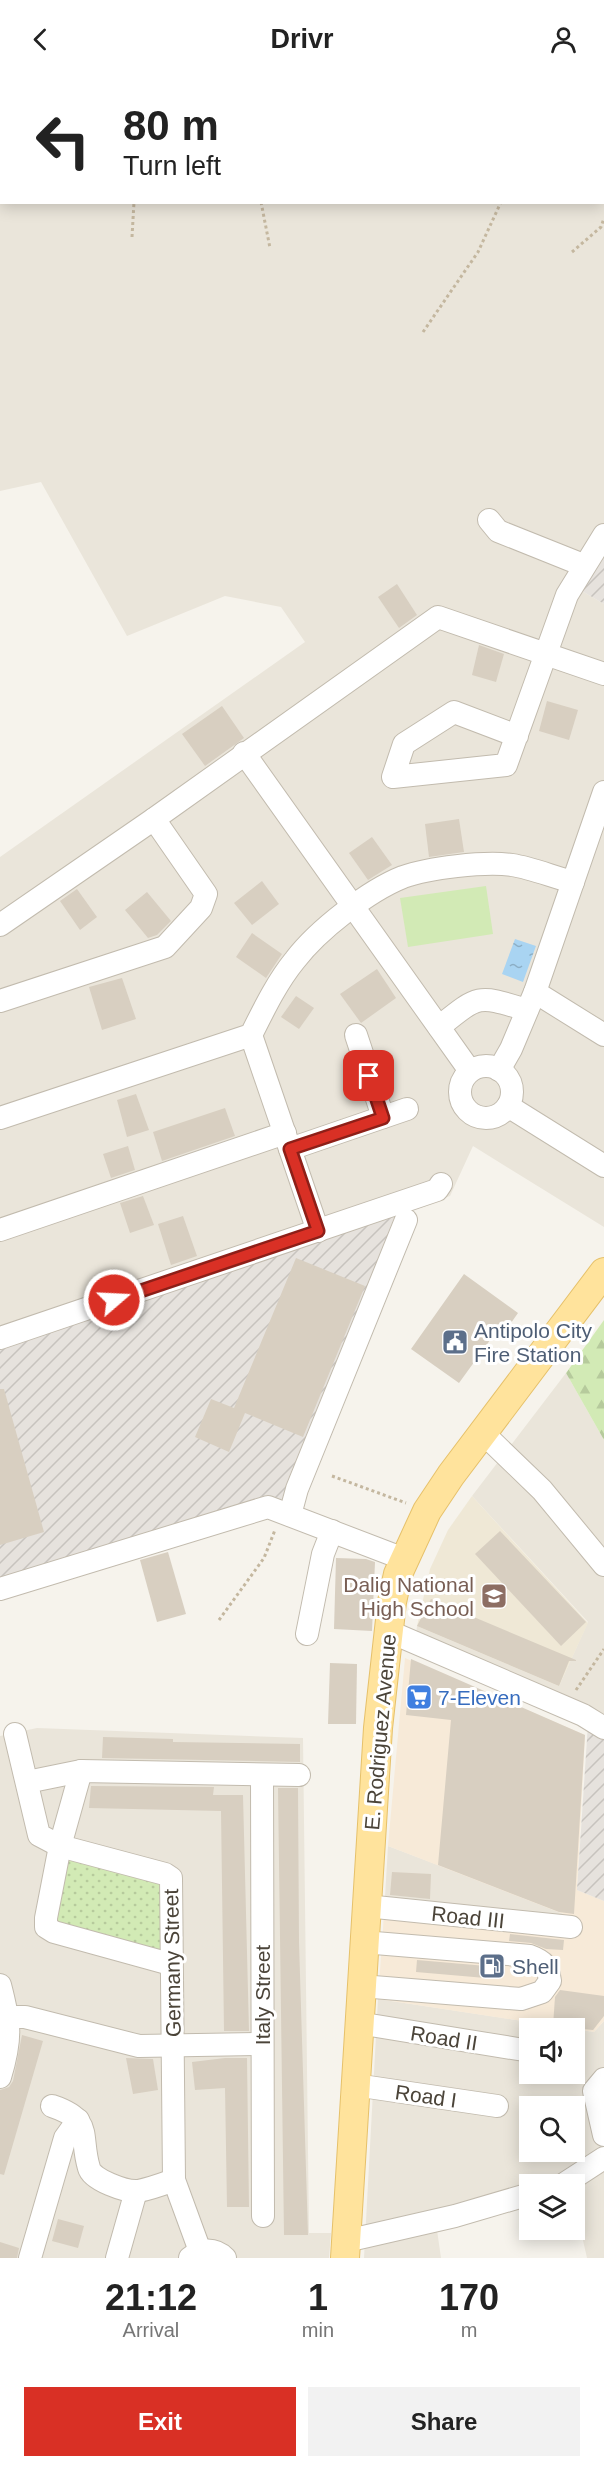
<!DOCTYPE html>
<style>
body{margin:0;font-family:Helvetica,sans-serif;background:#f2f2f2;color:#222;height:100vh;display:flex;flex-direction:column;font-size:22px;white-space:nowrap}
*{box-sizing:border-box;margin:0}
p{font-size:20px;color:#767676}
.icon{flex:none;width:33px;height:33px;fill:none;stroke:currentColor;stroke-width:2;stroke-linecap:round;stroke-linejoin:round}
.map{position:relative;height:2180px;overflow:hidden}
.panel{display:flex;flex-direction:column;background:#fff;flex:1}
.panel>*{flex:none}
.banner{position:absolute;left:0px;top:0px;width:604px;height:126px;box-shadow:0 3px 15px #0003;background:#fff;color:#222;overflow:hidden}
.controls{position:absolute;left:519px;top:1940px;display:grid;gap:12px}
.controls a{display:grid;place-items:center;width:66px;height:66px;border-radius:0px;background:#fff;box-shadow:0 3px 15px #0003;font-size:30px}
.pin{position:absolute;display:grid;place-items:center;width:51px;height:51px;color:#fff;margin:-26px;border-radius:12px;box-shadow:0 3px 9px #0006}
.me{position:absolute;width:66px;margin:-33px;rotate:71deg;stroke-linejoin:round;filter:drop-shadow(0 0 4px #0008)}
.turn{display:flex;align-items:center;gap:21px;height:126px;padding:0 24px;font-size:27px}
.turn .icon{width:78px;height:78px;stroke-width:2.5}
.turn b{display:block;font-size:42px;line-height:51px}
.eta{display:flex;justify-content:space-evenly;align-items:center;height:102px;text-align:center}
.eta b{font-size:36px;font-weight:600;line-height:42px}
.button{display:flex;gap:12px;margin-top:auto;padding:12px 24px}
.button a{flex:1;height:69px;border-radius:0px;background:#d93025;color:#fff;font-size:24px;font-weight:600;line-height:69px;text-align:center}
.button a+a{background:#f2f2f2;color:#222}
header{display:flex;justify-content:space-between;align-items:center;height:78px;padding:0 24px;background:#fff;font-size:27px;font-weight:600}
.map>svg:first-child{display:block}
</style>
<header><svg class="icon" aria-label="back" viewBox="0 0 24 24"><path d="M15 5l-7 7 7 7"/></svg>Drivr<svg class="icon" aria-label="person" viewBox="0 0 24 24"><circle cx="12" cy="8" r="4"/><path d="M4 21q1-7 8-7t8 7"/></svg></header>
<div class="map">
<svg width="604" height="2180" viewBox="0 0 604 2180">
<defs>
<pattern id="industrial-furrows" width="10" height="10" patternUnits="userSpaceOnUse" patternTransform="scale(1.5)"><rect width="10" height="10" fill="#e6e2dd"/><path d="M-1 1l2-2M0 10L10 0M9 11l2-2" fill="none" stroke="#c7c3be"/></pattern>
<pattern id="forest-firs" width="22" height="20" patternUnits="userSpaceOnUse" patternTransform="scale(1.5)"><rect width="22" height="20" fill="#d2eab5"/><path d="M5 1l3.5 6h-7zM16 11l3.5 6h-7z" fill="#b6ca9c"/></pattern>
<pattern id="park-dots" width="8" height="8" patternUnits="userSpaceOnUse" patternTransform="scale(1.5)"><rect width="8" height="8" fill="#d2eab5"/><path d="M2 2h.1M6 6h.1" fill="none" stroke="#b6ca9c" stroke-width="1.8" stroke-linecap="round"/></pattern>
<pattern id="water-ripples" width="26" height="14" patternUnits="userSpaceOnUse" patternTransform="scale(1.5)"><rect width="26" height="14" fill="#a9d4f2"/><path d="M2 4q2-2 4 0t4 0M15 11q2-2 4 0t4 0" fill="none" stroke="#8caec5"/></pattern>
</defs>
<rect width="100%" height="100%" fill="#f6f3ec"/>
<g fill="#eae5da" fill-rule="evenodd">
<path d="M0,0H604V477L582,513L604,526V1149L473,1068L450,1118L0,1269V779L305,564L281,529L225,518L127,558L41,404L0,413ZM2,2H603V124H2Z"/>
<path d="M566,1295L604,1362V1659L414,1573L417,1548L559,1608L588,1544L472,1418Z"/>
<path d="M37,1650L303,1660L309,2155H331L329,2180H0V1658Z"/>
<path d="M388,1768L438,1787L574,1840L384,1836Z"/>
<path d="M378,1921L570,1950H530V1995H574L575,1951L594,1954L604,1943V2180H587L575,2127L574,2106H530L437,2152L441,2180H364ZM530,2028H574V2073H530Z"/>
</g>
<path fill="#f7ead8" d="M405,1580L585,1657L577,1812L604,1823V1943L594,1954L378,1921L384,1836L574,1840L388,1768Z"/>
<g fill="url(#industrial-furrows)">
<path d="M604,477V526L582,513Z"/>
<path d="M406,1133L287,1423L267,1417L0,1500V1269Z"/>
<path d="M588,1646L604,1659V1823L577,1812Z"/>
</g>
<path fill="#efe8d6" d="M472,1418L588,1545L559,1608L417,1548L430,1491L448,1452Z"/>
<path fill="#d2eab5" d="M486,808L493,856L408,869L400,820Z"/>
<path fill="url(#forest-firs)" d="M604,1242V1362L566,1295Z"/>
<path fill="url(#park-dots)" d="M68,1781L163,1804L162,1875L55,1844Z"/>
<path fill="url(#water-ripples)" d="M515,861L536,868L523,904L502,896Z"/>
<g fill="#d8cfc1">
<path d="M397,506L417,537L399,550L378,519Z"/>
<path d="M479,567L504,576L496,604L472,597Z"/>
<path d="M547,623L578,632L569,662L539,653Z"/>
<path d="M222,628L244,660L205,688L182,656Z"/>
<path d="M459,741L464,774L429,779L425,746Z"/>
<path d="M372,759L392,787L368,802L349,775Z"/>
<path d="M262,803L279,826L252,847L234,825Z"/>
<path d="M77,811L97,839L80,852L60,823Z"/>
<path d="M147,814L171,843L157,857L148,860L125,832Z"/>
<path d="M252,855L282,876L266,900L236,879Z"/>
<path d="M377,891L396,920L361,945L340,916Z"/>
<path d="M122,900L136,941L102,952L89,909Z"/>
<path d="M296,918L314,930L299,951L281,939Z"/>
<path d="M136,1016L149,1052L127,1059L117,1022Z"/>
<path d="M225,1030L235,1058L162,1083L153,1054Z"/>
<path d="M128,1068L135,1092L111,1100L103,1076Z"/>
<path d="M143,1118L154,1147L130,1155L120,1125Z"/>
<path d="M183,1138L197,1178L171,1187L158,1146Z"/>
<path d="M296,1180L365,1208L303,1359L245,1335L229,1374L195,1359L211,1321L234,1330Z"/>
<path d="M464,1196L518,1235L499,1262L493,1258L459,1305L411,1271Z"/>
<path d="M0,1311H4L44,1454L0,1467Z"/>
<path d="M500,1453L586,1544L561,1568L475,1476Z"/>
<path d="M168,1474L186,1536L157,1544L140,1482Z"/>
<path d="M336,1480L366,1481L375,1484L372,1553L334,1551Z"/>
<path d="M431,1521L576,1582V1583H569L559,1608L417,1548Z"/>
<path d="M411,1581L585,1657L574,1836L559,1834L438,1787L451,1642L406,1637Z"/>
<path d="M330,1585L357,1586L356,1646H328Z"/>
<path d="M103,1659L173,1661V1664L300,1666V1684L102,1680Z"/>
<path d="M91,1708L214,1709L213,1717H243L249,1953H224L221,1733L89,1730Z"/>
<path d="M278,1710H298L299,1864L308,2157H284Z"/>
<path d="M392,1794L431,1796L430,1821L390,1817Z"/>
<path d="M510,1856L564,1862L563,1872L546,1871L531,1865L509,1863Z"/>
<path d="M417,1882L498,1889L497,1901L416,1894Z"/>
<path d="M560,1912L604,1918V1938L593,1952L553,1948L555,1919Z"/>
<path d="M22,1957L43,1963L4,2097L0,2096V2012L9,2009L13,2003Z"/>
<path d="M126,1980L153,1981L158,2012L133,2016Z"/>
<path d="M225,1980H247L249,2129H227L225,2010L195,2012L192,1984Z"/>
<path d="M58,2141L84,2148L78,2170L52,2163Z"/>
<path d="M0,2164L19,2170L17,2180H0Z"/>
</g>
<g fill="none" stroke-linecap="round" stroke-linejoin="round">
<defs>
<g id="minor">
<path d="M489,442L498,453L583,487"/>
<path d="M517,658L454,634L404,666L393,699L506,687L567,517L604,457"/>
<path d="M244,675L470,993"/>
<path d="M0,847L154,741L438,539L604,596"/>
<path d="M535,914L604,957"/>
<path d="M0,923L165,869L201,830L206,816L154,741"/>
<path d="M439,949C480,916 477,917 527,932"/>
<path d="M251,957L318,1153"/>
<path d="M356,957L383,1039"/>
<circle cx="486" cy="1014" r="26"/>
<path d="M499,992L511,971L535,914L604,714"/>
<path d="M508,1028L604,1088"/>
<path d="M0,1040L251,957C264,931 277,904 295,882C318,852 368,813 403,799C428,790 485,783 512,787C532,790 553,799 573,804"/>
<path d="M290,1071L407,1031"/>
<path d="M0,1152L285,1055"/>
<path d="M0,1260L437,1112L441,1106"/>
<path d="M484,1356L542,1412L604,1487"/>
<path d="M290,1437L297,1411L406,1142"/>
<path d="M0,1511L268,1429L404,1481"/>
<path d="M388,1553L583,1637L604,1650"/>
<path d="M307,1556L323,1476L332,1453"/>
<path d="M15,1656L39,1757L60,1768L165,1796L171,1800L174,2102L200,2173"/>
<path d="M81,1693L60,1768L46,1840V1849L54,1854L170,1886"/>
<path d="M262,1697L263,2138"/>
<path d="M27,1704L81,1693L299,1697"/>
<path d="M366,1828L571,1849"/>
<path d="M0,1907C10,1945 12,1960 0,1999"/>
<path d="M361,1908L521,1921L542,1914L550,1903C548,1888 544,1883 530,1878L363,1864"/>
<path d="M9,1939H25L139,1968L262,1966"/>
<path d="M358,1945L530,1973"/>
<path d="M604,2001L594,2013L604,2057"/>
<path d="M355,2007L497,2028"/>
<path d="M52,2028C94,2042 79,2057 89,2090C92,2102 126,2114 138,2113C150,2111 163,2106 174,2102"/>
<path d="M564,2106L604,2080"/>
<path d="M346,2163L455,2138L530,2116"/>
<path d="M30,2180L65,2060L78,2042"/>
<path d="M117,2180L136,2113"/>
<path d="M190,2180C201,2170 215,2170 225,2180"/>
</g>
<path id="major" d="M345,2180L378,1650L392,1524L398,1496L427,1433L451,1397L604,1194"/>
</defs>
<use href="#minor" stroke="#c2bbae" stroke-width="24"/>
<use href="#major" stroke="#e6c16a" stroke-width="30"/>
<g stroke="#c4b79f" stroke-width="3" stroke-dasharray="3 3" stroke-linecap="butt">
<path d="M149,0V2"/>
<path d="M223,2V0"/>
<path d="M266,2V0"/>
<path d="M302,2L303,0"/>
<path d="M574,2L577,0"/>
<path d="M586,2L587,0"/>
<path d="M261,124L270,170"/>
<path d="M132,159L134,124"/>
<path d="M572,174L601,149L604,140"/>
<path d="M423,254L478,174L501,124"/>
<path d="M332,1398L406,1425"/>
<path d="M219,1542L264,1480L275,1452"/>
<path d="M576,1612L604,1571"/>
</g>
<use href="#minor" stroke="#fff" stroke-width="22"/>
<use href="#major" stroke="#ffe39c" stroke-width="28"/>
</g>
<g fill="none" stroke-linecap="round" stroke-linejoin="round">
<defs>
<path id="route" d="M114,1222L318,1153L290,1071L383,1040L369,998"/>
</defs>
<use href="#route" stroke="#8d1f18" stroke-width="15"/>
<use href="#route" stroke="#d93025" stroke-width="10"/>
</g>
<defs>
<symbol id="civic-square" viewBox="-11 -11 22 22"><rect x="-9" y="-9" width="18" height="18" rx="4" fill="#5c6f8a" stroke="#fff"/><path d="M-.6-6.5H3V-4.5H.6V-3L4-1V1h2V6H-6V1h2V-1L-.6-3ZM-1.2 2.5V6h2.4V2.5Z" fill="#fff"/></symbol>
<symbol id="school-square" viewBox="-11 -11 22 22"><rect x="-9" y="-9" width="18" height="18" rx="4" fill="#8d6e63" stroke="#fff"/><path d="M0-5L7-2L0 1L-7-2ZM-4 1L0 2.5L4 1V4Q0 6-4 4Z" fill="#fff"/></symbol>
<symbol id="supermarket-square" viewBox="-11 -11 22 22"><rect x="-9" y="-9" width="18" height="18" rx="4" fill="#3f7fe0" stroke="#fff"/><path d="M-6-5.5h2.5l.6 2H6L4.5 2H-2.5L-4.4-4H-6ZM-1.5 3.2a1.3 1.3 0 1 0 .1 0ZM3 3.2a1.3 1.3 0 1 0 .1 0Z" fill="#fff"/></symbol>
<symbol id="fuel-square" viewBox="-11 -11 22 22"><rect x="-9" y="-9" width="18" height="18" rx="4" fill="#5c6f8a" stroke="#fff"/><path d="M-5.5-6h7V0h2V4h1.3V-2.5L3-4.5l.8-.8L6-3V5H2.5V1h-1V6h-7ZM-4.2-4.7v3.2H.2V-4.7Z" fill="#fff"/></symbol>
</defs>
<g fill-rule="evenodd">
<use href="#civic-square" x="440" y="1249" width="30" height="30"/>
<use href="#school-square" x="479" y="1503" width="30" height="30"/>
<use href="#supermarket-square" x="404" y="1604" width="30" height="30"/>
<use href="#fuel-square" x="477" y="1873" width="30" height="30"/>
</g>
<g text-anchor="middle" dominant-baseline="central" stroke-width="6" stroke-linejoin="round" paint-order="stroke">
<g font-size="21" fill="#4e5e75" stroke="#fff" text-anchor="start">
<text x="474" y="1252">Antipolo City<tspan x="474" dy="24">Fire Station</tspan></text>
<text x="512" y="1888">Shell</text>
</g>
<g font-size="21" fill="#785e54" stroke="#fff" text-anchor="end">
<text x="474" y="1506">Dalig National<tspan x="474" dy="24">High School</tspan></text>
</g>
<g font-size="21" fill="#366cbe" stroke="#fff" text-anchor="start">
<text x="438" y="1619">7-Eleven</text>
</g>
<g font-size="21" fill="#4b4439" stroke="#fff">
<text transform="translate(380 1654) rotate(-85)">E. Rodriguez Avenue</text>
<text transform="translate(468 1839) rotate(6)">Road III</text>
<text transform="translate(172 1885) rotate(-91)">Germany Street</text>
<text transform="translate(262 1917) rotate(-90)">Italy Street</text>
<text transform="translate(444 1960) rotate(9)">Road II</text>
<text transform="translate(426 2018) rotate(8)">Road I</text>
</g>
</g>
</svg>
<div class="controls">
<a><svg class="icon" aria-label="sound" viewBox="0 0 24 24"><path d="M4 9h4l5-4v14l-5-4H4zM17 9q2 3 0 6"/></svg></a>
<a><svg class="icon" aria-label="search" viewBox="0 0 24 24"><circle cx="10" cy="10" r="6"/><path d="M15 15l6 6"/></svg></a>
<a><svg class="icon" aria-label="layers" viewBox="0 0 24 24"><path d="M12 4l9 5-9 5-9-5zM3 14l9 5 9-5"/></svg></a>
</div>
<div class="pin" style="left:369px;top:998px;background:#d93025"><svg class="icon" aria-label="arrive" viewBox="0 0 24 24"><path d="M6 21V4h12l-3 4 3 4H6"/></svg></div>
<svg class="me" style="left:114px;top:1222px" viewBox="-20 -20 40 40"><circle r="17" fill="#d93025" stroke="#fff" stroke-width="3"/><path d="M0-11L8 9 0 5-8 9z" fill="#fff"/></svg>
<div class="banner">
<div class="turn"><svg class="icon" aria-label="left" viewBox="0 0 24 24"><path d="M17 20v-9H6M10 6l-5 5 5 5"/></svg><div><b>80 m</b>Turn left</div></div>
</div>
</div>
<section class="panel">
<div class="eta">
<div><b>21:12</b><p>Arrival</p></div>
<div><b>1</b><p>min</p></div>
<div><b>170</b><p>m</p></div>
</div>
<div class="button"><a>Exit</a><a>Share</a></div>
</section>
